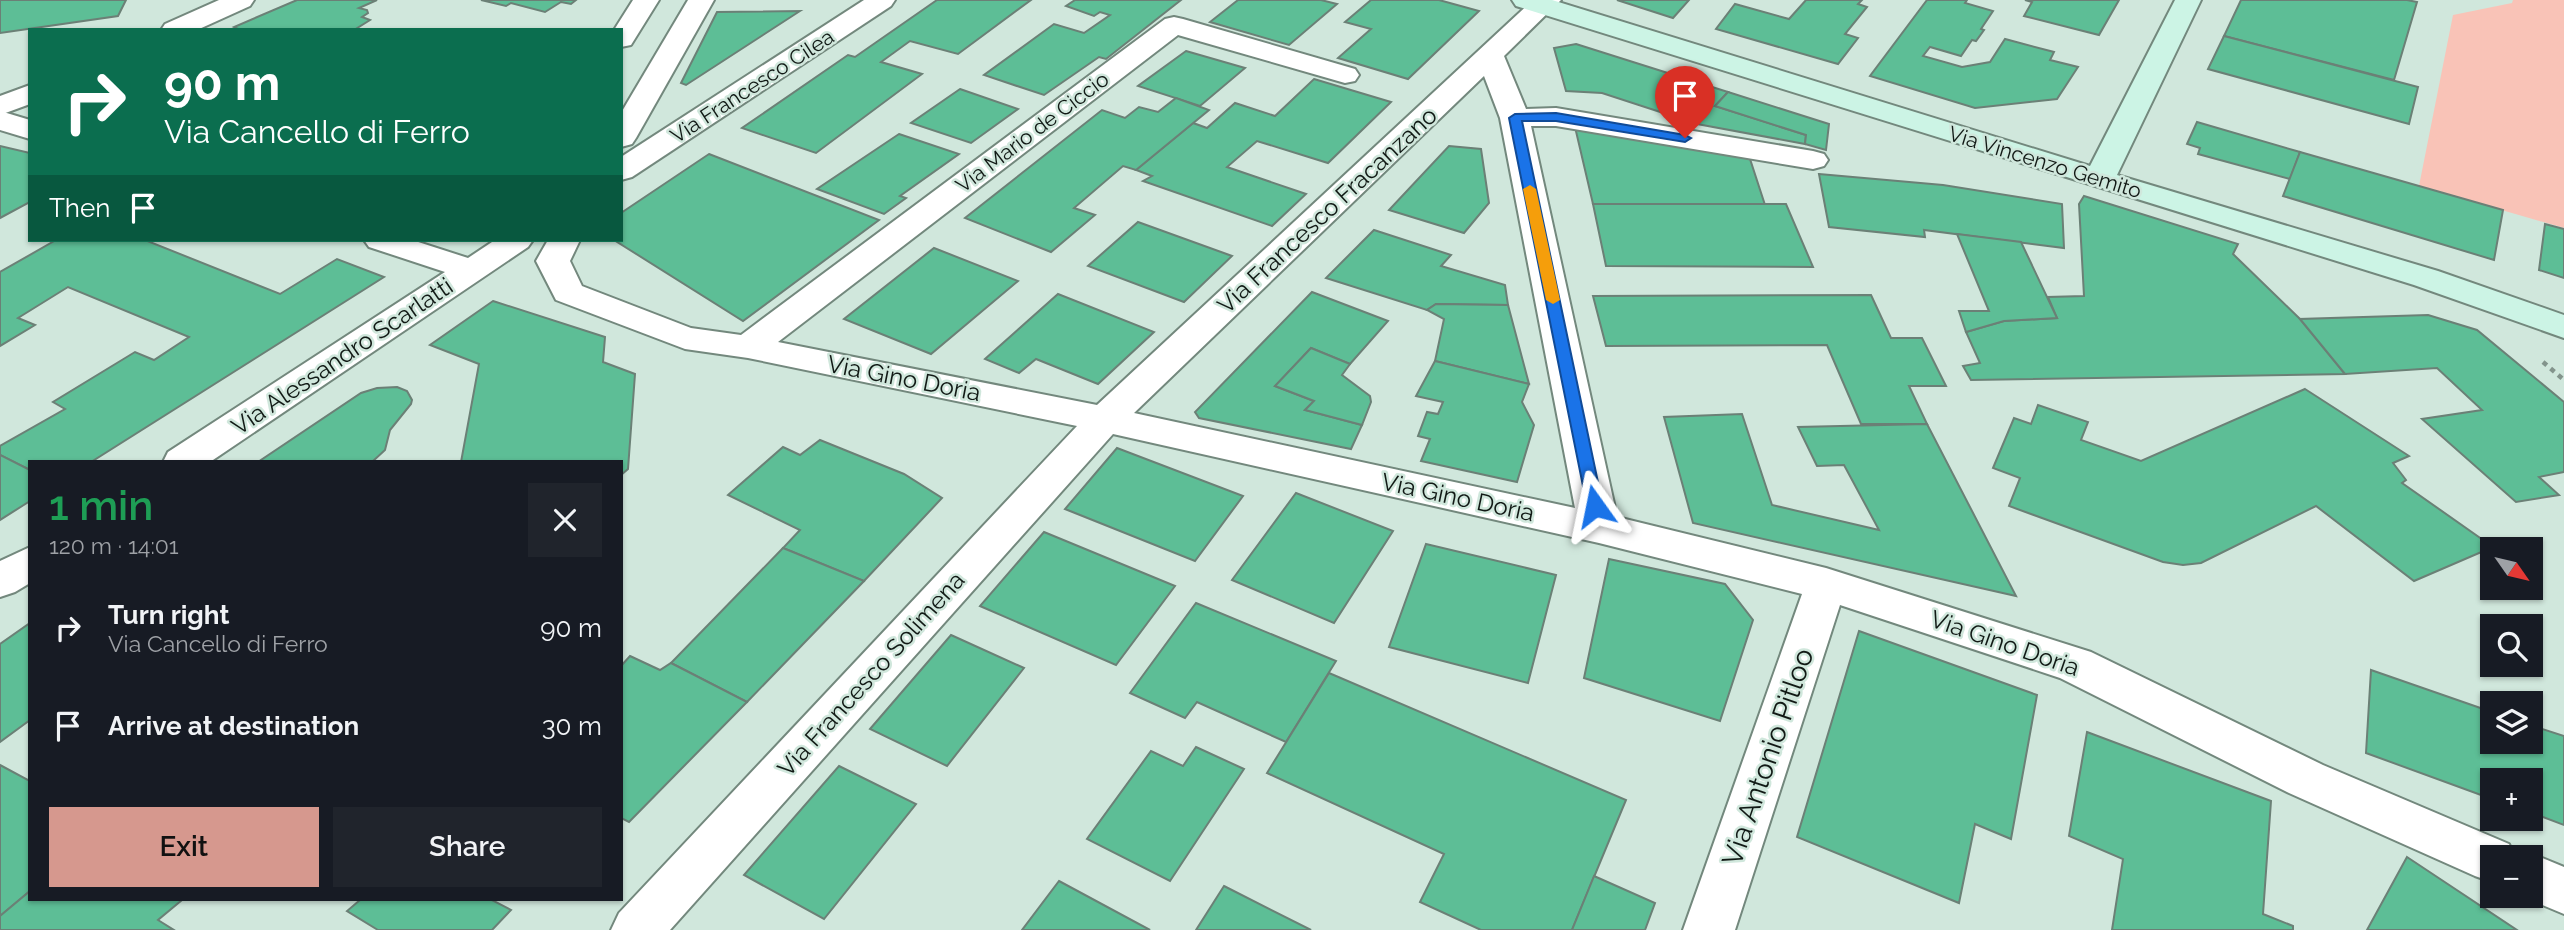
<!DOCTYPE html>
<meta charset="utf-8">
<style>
body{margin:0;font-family:Raleway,sans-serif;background:#20242c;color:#f1f3f6;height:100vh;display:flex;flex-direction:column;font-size:26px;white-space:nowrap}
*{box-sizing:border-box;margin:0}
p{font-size:23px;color:#9ea1a6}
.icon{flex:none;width:38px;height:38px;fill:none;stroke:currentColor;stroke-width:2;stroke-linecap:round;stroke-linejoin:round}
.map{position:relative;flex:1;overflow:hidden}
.drawer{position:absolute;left:28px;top:460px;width:595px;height:441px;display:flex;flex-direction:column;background:#171b24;border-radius:0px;box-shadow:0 2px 5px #0004}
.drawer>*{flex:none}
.guide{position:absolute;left:28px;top:28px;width:595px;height:214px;border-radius:0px;box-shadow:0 2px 5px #0004;background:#0b6e4f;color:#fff;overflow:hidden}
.needle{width:46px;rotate:124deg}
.tools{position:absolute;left:2480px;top:537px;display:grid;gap:14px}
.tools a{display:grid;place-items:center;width:63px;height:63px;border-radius:0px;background:#171b24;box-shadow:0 2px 5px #0004;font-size:35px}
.pin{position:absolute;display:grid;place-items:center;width:60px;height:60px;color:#fff;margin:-72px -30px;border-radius:50% 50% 50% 0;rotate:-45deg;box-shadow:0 0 7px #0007}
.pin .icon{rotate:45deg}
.me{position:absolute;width:77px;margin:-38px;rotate:348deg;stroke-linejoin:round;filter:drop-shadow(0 0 5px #0008)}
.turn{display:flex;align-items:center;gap:24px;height:147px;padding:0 21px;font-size:32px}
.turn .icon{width:91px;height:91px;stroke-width:2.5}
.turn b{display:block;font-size:49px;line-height:60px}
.then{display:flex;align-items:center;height:66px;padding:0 21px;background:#0003;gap:14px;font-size:26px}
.round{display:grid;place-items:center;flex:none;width:74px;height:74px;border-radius:0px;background:#20242c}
.headline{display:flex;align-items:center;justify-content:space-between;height:119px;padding:0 21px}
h1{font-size:42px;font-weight:600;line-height:52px;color:#1e9e55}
.primary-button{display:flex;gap:14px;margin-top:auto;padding:14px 21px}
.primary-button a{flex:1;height:80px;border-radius:0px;background:#d6988e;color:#111;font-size:28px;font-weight:600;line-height:80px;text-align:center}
.primary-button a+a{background:#20242c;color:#f1f3f6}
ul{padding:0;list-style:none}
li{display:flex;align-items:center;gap:21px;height:98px;padding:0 21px}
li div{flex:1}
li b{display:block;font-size:26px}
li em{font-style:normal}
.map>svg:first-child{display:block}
</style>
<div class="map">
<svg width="2564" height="930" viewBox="0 0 2564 930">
<rect width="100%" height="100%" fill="#d0e7dc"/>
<path fill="#f9c3b7" d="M2513,0H2564V228L2419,186L2453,15L2512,3Z"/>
<g fill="#5dbe96" stroke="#6b8076" stroke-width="2">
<path d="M0,0H126L118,16L0,33Z"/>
<path d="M297,0H377L359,8L367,10L368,13L362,17L370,20L354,30H240L234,27Z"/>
<path d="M481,0H576L571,4L561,2L545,12L511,3L506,6Z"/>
<path d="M937,0H1031L958,54L910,41L881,62L922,74L816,153L742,128L848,55L855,57Z"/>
<path d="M1075,0H1181L1106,59L1099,57L1044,95L984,75L1054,24L1084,33L1110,15L1100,12L1094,16L1066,6Z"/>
<path d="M1238,0H1321L1337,4L1289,45L1210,22Z"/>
<path d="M1371,0H1439L1479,11L1408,79L1338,58L1371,29L1345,22Z"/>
<path d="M1617,0H1689L1673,18Z"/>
<path d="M1806,0H1862L1858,4L1867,7L1845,34L1858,38L1838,64L1716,29L1735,4L1789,19Z"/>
<path d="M1927,0H1967L1965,3L1993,11L1981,29L1984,30L1976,41L1972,40L1961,56L1930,47L1923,56L1962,67L1990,62L2005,39L2054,52L2050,60L2078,67L2057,99L1975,108L1870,76Z"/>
<path d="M2025,0H2119L2099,35L2024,16L2032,2Z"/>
<path d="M2241,0H2407L2417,2L2394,80L2224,36Z"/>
<path d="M800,11L686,85L681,83L717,12Z"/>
<path d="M2224,36L2418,87L2409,124L2208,69Z"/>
<path d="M1576,44L1728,92L1715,106L1806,135L1805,144L1697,124L1602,93L1566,91L1554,48Z"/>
<path d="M1186,51L1245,68L1200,106L1138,86Z"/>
<path d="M1314,79L1391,102L1328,163L1257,141L1227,167L1306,194L1272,226L1143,181L1152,176L1136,170L1193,123L1207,128L1235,103L1275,116Z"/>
<path d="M960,89L1018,109L971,143L911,123Z"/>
<path d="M1728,92L1829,124L1826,150L1805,144L1806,135L1715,106Z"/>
<path d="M1176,98L1209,110L1136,170L1123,166L1074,208L1095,215L1051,252L965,218L1102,110L1125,118L1139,107L1158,112Z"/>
<path d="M2197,122L2300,152L2290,179L2198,154L2200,148L2187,144Z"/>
<path d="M1575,127L1749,156L1765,205L1593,204Z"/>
<path d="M899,134L959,154L900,196L906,198L884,214L817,189Z"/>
<path d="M0,146L30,153V202L0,218Z"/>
<path d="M1449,146L1481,149L1489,203L1464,233L1389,210Z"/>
<path d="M2300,152L2503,210L2494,260L2283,196Z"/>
<path d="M709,154L879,220L743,321L614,240H621V213Z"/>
<path d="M1819,174L1943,185L2062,204L2064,248L1924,230L1925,237L1829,227Z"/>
<path d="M2084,196L2238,244L2233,254L2300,319L2345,374L1971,380L1963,366L1980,363L1966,332L2004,321L2057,318L2048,297L2084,296L2079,204Z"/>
<path d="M1593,204H1786L1813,267L1606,266Z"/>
<path d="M1138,222L1232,256L1184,302L1088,266Z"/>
<path d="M2545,224L2564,229V278L2539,270Z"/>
<path d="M1374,230L1451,255L1441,266L1505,285L1508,305L1436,304L1427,310L1326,278Z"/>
<path d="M1957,234L2021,242L2057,318L2004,321L1966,332L1959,311H1989Z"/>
<path d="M56,240H145L280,294L337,259L384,277L91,462H30V470L0,455V446L65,409L53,402L135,352L154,360L189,337L68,287L18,318L35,325L0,346V272Z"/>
<path d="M934,248L1018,281L931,354L844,319Z"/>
<path d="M1312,292L1388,321L1350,364L1311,348L1275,386L1314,401L1305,410L1362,425L1351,449L1199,418L1195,412Z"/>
<path d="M1058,294L1154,332L1098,384L1036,359L1019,373L985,359Z"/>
<path d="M1871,295L1891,338H1922L1946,386H1909L1927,424H1861L1827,345L1606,346L1593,296Z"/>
<path d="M493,301L605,337L603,362L635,374L628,469L621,475V462H461L479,364L430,345Z"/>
<path d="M1436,304L1508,305L1529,384L1435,361L1444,319L1427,310Z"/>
<path d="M2428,315L2477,330L2564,402V472L2539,477L2559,495L2516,502L2422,419L2482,410L2437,368L2345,374L2300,319Z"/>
<path d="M1311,348L1350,364L1342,375L1370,396L1371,402L1362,425L1305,410L1314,401L1275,386Z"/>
<path d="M1435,361L1529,384L1522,402L1534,425L1517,482L1421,461L1430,439L1418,436L1427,412L1438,414L1443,402L1416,396Z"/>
<path d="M397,387L407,391L412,400L411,404L390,430L385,450L372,462H258L361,393L377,388Z"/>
<path d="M2305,389L2409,456L2393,463L2406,480L2402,483L2493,547L2414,581L2316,506L2201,563L2183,565L2163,562L2009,506L2020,478L1993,468L2014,418L2031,424L2038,405L2088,422L2081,440L2141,461Z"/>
<path d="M1742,414L1772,505L1879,530L1844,465L1817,466L1798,427L1927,424L2016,596L1693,523L1664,417Z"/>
<path d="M820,440L904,474L942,498L864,581L783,548L800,530L728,495L783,447L800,455Z"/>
<path d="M1117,448L1243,496L1195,561L1065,509Z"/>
<path d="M0,455L30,470V501L0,520Z"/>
<path d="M1296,493L1393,531L1334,623L1232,580Z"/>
<path d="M1044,532L1175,586L1116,665L980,606Z"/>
<path d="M1426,544L1556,575L1528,683L1389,647Z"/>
<path d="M783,548L864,581L747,702L671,663Z"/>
<path d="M1609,559L1725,584L1753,620L1720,721L1584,678Z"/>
<path d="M1196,603L1336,661L1286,742L1197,702L1185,718L1130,693Z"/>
<path d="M30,623V720L0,742V644Z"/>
<path d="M1859,631L2037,695L2011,839L1975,824L1959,903L1797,837Z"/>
<path d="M951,635L1024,668L947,766L870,729Z"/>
<path d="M630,656L660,670L671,663L747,702L629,822L621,818V666Z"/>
<path d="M2371,670L2492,712V742H2530V725L2564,736V825L2530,812V780H2492V799L2366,753Z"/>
<path d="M1329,673L1626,800L1572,930H1481L1420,902L1444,854L1267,773Z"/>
<path d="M2087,732L2271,801L2263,914L2293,926V930H2112L2123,859L2069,836Z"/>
<path d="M1196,747L1244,769L1170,881L1087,839L1151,751L1183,766Z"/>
<path d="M0,765L30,781V891L0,916Z"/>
<path d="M839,766L916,804L824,919L744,875Z"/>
<path d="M2407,857L2517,930H2367Z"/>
<path d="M1594,876L1655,903L1645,930H1572Z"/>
<path d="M1059,881L1150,930H1022Z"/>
<path d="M1224,886L1311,930H1196Z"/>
<path d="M30,891V900H182L158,920L174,930H0V916Z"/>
<path d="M360,900H492L511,910L492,930H378L347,911Z"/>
</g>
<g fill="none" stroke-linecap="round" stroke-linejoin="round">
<defs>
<g id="minor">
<path d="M219,0H254L250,6L197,30H161L165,24Z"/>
<path d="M688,0H714L636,138L632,144L621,147V113Z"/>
<path d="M1533,0H1561L1504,56L1526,109L1556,108L1813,151L1824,154L1828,160L1824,166L1813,169L1556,126H1531L1617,517L1826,568L2091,652L2323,765L2509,844L2515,858H2492V882L2475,876L2289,793L2060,678L1840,605L1735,930H1683L1802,594L1599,543L1113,434L670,930H611L619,913L1077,426L748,358L685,349L556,300L536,261L548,240H580L570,261L582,286L691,328L741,335L1165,19L1174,17L1183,19L1355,69L1359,75L1355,81L1345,83L1178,35L778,342L1097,405ZM1484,76L1500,118L1575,508L1134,413Z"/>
<path d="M30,85V104L0,115V96Z"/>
<path d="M2530,853L2564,867V914L2521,896H2530V858H2519Z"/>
</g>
<g id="tertiary">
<path d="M633,0H659L631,45L621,47V30H614Z"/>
<path d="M864,0H895L891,6L632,177L621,180V157Z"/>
<path d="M0,111L30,120V139L0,130Z"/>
<path d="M364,240H412L468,258L495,240H533L528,247L210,462H163L168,452L445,272L369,247Z"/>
<path d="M30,547V583L15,592L0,597V561Z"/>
</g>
<path id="secondary" d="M1512,0H1552L2090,166L2175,0H2201L2117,175L2438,271L2564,315V338L2414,285L1516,6Z"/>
</defs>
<use href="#minor" stroke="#73887d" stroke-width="4"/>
<use href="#tertiary" stroke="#73887d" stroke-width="4"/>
<use href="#secondary" stroke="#73887d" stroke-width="4"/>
<path stroke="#83948c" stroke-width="4.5" stroke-dasharray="5 5" stroke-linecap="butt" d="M2543,362L2564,380"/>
<use href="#minor" fill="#fff" fill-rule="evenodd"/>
<use href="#tertiary" fill="#fff" fill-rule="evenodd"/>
<use href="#secondary" fill="#ccf4e5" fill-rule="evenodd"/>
</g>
<path fill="#1a73e8" stroke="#114b97" stroke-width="2" d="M1556,113L1685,135L1691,138L1685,142L1556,121H1522L1603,506L1595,512L1587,506L1509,118L1515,114Z"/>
<path fill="#f59e0b" d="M1530,185L1536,189L1560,300L1553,304L1546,300L1523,189Z"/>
<g text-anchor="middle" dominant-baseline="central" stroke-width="5" stroke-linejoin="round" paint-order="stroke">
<g font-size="21" fill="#111915" stroke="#d0e7dc">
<text transform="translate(752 86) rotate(-33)">Via Francesco Cilea</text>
<text transform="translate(1032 132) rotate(-37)">Via Mario de Ciccio</text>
<text transform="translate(2045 162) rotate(17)">Via Vincenzo Gemito</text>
</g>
<g font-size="24" fill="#111915" stroke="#d0e7dc">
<text transform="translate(1327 210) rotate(-43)">Via Francesco Fracanzano</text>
<text transform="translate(342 356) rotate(-34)">Via Alessandro Scarlatti</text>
<text transform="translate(904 378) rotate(11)">Via Gino Doria</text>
<text transform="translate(1458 497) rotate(12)">Via Gino Doria</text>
<text transform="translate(2005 643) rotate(19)">Via Gino Doria</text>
<text transform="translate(871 674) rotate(-48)">Via Francesco Solimena</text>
</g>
<g font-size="28" fill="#111915" stroke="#d0e7dc">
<text transform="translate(1768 757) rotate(-71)">Via Antonio Pitloo</text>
</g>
</g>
</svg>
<div class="tools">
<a><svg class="needle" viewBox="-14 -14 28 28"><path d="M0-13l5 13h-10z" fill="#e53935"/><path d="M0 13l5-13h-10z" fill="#9ea1a6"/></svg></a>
<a><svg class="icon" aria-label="search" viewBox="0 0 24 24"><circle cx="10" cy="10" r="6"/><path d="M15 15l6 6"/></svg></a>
<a><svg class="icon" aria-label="layers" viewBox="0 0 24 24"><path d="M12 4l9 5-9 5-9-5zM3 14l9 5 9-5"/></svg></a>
<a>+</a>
<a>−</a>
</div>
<div class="pin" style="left:1685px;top:138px;background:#d93025"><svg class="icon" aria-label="arrive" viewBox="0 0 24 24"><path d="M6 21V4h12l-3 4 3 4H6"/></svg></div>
<svg class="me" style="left:1595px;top:506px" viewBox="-20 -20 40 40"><path d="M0-17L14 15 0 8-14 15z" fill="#1a73e8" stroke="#fff" stroke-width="4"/></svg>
<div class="guide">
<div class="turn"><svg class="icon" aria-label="right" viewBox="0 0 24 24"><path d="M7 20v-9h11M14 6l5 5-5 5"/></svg><div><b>90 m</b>Via Cancello di Ferro</div></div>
<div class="then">Then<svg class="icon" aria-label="arrive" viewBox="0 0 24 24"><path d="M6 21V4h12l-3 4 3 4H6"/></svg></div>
</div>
<section class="drawer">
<div class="headline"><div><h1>1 min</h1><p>120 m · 14:01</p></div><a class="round"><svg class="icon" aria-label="close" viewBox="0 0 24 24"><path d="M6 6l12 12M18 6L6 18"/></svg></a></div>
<ul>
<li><svg class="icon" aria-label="right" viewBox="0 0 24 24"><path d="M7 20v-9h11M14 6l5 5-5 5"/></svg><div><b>Turn right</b><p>Via Cancello di Ferro</p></div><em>90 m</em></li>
<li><svg class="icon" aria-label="arrive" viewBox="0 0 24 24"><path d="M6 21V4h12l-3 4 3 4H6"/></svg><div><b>Arrive at destination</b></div><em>30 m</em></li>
</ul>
<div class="primary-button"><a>Exit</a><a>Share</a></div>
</section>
</div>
